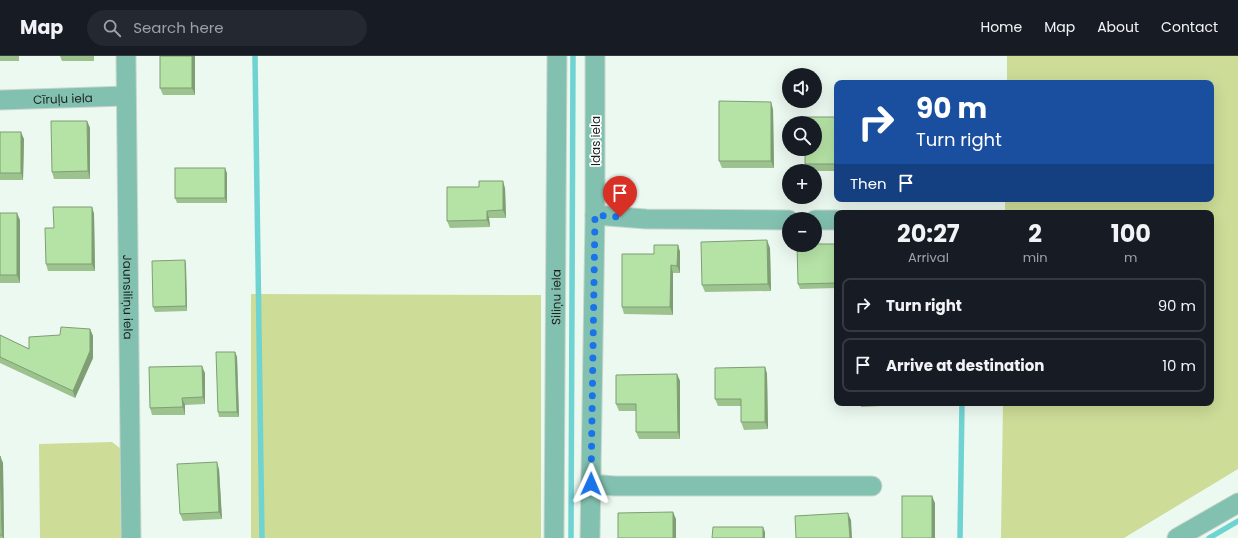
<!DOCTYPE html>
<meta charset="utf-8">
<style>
body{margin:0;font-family:Poppins,sans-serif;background:#242831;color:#f1f3f6;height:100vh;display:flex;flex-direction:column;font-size:15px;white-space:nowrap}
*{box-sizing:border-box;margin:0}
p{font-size:13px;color:#9ea1a6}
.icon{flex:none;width:22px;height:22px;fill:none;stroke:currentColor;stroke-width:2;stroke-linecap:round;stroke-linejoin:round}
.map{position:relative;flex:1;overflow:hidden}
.sheet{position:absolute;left:834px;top:154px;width:380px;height:196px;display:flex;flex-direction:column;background:#171b24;border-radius:8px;box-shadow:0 4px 16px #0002}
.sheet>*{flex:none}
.banner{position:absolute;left:834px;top:24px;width:380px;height:122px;border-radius:8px;box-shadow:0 4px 16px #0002;background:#1a4fa0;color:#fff;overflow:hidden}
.controls{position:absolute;left:782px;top:12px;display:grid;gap:8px}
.controls a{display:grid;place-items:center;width:40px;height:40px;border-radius:50%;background:#171b24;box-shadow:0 4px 16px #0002;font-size:20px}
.pin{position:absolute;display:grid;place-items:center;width:34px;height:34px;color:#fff;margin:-41px -17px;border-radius:50% 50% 50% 0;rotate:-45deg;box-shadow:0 0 4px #0007}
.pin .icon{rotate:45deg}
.me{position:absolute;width:44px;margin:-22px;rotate:1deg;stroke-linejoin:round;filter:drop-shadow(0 0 3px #0008)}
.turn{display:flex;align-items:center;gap:14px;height:84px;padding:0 16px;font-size:18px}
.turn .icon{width:52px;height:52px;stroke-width:2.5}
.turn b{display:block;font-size:28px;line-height:34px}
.then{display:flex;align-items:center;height:38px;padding:0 16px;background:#0003;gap:8px;font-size:15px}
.eta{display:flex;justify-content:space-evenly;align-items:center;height:68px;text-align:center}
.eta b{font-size:24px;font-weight:700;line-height:28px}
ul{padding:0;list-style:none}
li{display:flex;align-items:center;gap:12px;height:54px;margin:0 8px 6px;padding:0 8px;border:2px solid #363941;border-radius:8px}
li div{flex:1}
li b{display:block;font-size:15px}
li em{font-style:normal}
header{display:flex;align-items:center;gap:24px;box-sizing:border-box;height:56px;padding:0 20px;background:#171b24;border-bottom:1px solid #363941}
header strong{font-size:19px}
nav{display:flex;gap:22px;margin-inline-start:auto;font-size:14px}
.search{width:280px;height:36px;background:#242831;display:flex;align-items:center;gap:10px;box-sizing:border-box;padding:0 14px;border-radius:22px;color:#9ea1a6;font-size:15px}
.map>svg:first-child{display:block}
</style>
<header>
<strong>Map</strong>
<div class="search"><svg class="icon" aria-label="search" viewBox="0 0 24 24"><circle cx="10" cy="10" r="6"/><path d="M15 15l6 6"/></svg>Search here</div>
<nav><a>Home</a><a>Map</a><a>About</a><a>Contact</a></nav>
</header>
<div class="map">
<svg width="1238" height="482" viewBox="0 0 1238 482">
<rect width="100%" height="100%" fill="#ecf9f0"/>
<g fill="#cddc97">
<path d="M1007,0H1238V413L1124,482H1001L1003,347H1211V157H1005V143H1211V27H1007Z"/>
<path d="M251,238L541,239V482H251Z"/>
<path d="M112,386L121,393L122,482H40L39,388Z"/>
</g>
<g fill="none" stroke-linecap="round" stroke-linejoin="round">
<g stroke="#6fd3d2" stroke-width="5.5">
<path d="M255,0L262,482"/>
<path d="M571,482L573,0"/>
<path d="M960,482L962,347"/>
<path d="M1209,482L1238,465"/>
</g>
<defs>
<g id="street">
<path id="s1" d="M126,0L131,482"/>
<path id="s2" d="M0,44L126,40"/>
<path d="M595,159L646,163L789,164"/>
<path d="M815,164H837"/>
<path d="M591,428L615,430H872"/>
<path id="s3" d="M554,482L557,0"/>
<path d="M590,482L595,159V0"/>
<path d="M1177,482L1238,447"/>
</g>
</defs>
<use href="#street" stroke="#cbd6ce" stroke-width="21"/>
<use href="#street" stroke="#82c1b0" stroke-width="19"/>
</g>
<g fill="#9cc28e">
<rect x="0" y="0" width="19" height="5"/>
<path d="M60,0H94V5H62Z"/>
<path d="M195,0V39H163L160,32Z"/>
<path d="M773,53L774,112H722L719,105Z"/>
<path d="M837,61V115H808L805,108Z"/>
<path d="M87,65L90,72V123H54L52,116Z"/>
<path d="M0,76L24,83L23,124H0Z"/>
<path d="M227,117V147H177L175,142Z"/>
<path d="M505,132L506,162H489L490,171L450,172L447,165Z"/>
<path d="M92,151L94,158L95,215H48L46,208Z"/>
<path d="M0,157L20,164V227H0Z"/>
<path d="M678,189L680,196V217H673V259L624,258L622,251Z"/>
<path d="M837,189V232L800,233L798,228Z"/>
<path d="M770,192L771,235L705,236L702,229Z"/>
<path d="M185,204L186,209L187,255L155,256L153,251Z"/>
<path d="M90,273L93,280V302L75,342L0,307V279L29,293L60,279Z"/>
<path d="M235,296L237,301L239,361H219L218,356Z"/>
<path d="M765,311L767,318L768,373L744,374L741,366V350H718L715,343Z"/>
<path d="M205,317V348L185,349V359H152L150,352Z"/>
<path d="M677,318L680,325V383H639L636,376V355H619L616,348Z"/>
<path d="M860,347H919V348L861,351Z"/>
<path d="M0,400L3,407L4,482H0Z"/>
<path d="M219,413L222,463L183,465L180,458Z"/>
</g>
<g fill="#7f9e74">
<path d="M192,0H195V39L192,32Z"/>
<path d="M771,46L773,53L774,112L771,105Z"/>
<path d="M87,65L90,72V123L88,115Z"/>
<path d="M21,76L24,83L23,124L21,117Z"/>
<path d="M225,112L227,117V147L225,142Z"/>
<path d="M503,125L505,132L506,162L503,154Z"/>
<path d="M92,151L94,158L95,215L92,208Z"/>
<path d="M487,155L489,162L490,171L487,164Z"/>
<path d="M17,157L20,164V227L17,219Z"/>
<path d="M767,184L770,192L771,235L768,228Z"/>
<path d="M678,189L680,196V217L677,210Z"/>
<path d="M185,204L186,209L187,255L186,250Z"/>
<path d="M671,209L673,217V259L670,251Z"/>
<path d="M90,273L93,280V302L75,342L73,335Z"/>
<path d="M235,296L237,301L239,361L237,356Z"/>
<path d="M202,310L205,317V348L203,341Z"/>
<path d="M765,311L767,318L768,373L765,366Z"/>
<path d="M677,318L680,325V383L678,376Z"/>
<path d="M182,342L185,349V359L183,351Z"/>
<path d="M0,400L3,407L4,482H3L2,479Z"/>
<path d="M217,406L219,413L222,463L219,456Z"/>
<path d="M932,440L935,447V482H932Z"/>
<path d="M673,456L676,463V482H673Z"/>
<path d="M848,457L851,464L852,482H850Z"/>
<path d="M763,471L765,476V482H763Z"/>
</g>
<g fill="#b5e2a5" stroke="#7f9e74">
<rect x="160" y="0" width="32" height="32"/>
<path d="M719,45L771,46V105H719Z"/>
<path d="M805,61H837V108H805V93H815V67H805Z"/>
<path d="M51,65H87L88,115L52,116Z"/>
<rect x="0" y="76" width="21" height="41"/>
<rect x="175" y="112" width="50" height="30"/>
<path d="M479,125H503V154L487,155V164L447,165V131H479Z"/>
<path d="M53,151H92V208H46L45,172H54Z"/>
<rect x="0" y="157" width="17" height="62"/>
<path d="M767,184L768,228L702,229L701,186Z"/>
<path d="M815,188H837V227L798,228L797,189H815Z"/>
<path d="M654,189H678L677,210L671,209L670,251H622V198H654Z"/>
<path d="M185,204L186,250L153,251L152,205Z"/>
<path d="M61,271L90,273V295L73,335L0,301V279L29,293V281L60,279Z"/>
<path d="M216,296H235L237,356H218Z"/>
<path d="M202,310L203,341L182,342L183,351L150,352L149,311Z"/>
<path d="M765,311V366H741V343H715V312Z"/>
<path d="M677,318L678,376H636V348H616V319Z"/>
<path d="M0,400L2,479H0Z"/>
<path d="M217,406L219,456L180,458L177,408Z"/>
<rect x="902" y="440" width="30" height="42"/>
<path d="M673,456V482H618V457Z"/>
<path d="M848,457L850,482H796L795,460Z"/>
<path d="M713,471H763V482H712Z"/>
</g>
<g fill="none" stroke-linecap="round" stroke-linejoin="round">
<path stroke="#1a73e8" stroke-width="7" stroke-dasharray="0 12.6" d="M591,428L595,159L620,161"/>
</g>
<g text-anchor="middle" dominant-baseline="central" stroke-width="3.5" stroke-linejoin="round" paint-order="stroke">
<g font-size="12" fill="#1c201d" stroke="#fff">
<text stroke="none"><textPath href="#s2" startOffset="63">Cīruļu iela</textPath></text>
<text transform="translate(595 85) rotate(-90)">Idas iela</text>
<text stroke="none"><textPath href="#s1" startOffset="241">Jaunsiliņu iela</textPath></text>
<text stroke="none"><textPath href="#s3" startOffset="241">Siliņu iela</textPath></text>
</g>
</g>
</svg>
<div class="controls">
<a><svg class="icon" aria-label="sound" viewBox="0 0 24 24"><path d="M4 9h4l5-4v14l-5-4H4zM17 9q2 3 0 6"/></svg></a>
<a><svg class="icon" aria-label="search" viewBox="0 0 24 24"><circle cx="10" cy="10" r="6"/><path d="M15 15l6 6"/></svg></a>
<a>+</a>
<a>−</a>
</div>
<div class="pin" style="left:620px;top:161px;background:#d93025"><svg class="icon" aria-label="arrive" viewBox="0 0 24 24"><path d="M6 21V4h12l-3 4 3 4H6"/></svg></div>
<svg class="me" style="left:591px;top:428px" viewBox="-20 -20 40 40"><path d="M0-17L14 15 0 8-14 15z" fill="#1a73e8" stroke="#fff" stroke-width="4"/></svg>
<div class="banner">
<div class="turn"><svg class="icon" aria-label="right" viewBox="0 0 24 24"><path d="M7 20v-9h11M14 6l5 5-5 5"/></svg><div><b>90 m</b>Turn right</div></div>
<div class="then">Then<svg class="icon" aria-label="arrive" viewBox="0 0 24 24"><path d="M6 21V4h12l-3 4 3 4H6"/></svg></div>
</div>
<section class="sheet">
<div class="eta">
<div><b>20:27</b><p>Arrival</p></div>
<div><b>2</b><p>min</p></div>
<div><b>100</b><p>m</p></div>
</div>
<ul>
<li><svg class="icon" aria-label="right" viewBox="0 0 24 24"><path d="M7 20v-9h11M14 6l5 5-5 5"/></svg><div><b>Turn right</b></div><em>90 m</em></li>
<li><svg class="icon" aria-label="arrive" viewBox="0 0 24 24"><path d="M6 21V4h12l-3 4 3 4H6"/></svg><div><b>Arrive at destination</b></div><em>10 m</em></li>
</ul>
</section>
</div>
